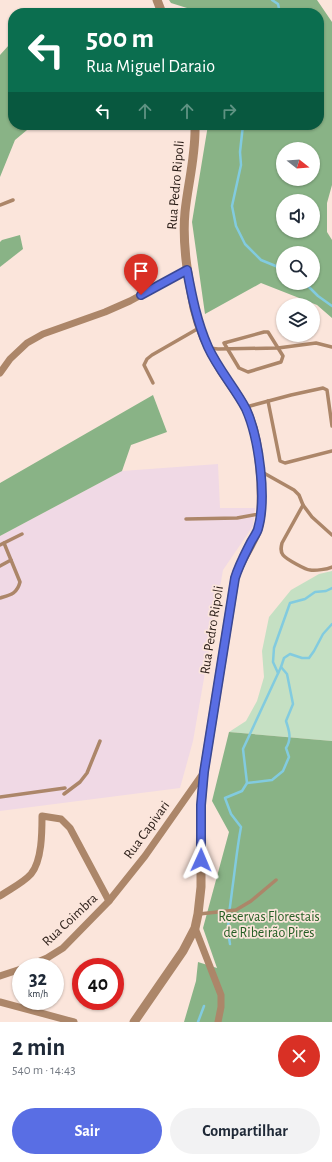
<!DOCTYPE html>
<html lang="pt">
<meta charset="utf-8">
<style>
body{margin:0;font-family:"Alegreya Sans",sans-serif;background:#f2f2f3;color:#1f2937;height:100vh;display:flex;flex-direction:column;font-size:15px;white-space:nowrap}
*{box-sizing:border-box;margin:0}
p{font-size:13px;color:#747a83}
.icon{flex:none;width:22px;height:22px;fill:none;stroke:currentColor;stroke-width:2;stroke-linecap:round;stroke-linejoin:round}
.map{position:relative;height:1022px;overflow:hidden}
.sheet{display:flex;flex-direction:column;background:#fff;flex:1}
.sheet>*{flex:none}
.hud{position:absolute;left:8px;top:8px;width:316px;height:122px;border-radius:16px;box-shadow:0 1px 3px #0004;background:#0b6e4f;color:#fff;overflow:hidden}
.needle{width:26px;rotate:107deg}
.buttons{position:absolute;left:276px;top:142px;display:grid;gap:8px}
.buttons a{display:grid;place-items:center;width:44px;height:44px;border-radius:50%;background:#fff;box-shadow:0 1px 3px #0004;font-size:20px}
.speed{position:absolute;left:12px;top:958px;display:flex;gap:8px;font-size:20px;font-weight:700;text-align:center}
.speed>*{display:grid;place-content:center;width:52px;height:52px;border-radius:50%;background:#fff;box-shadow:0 1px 3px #0004;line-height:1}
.speed small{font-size:10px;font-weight:400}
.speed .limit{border:6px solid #d22;background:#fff;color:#111}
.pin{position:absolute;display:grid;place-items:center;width:34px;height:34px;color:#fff;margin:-41px -17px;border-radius:50% 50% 50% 0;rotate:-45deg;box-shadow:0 0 4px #0007}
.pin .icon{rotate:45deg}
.me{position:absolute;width:44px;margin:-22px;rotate:1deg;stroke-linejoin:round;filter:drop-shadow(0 0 3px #0008)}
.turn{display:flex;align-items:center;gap:14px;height:84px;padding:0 12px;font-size:18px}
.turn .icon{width:52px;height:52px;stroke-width:2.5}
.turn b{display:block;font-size:28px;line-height:34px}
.lanes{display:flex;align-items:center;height:38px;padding:0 12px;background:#0003;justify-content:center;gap:20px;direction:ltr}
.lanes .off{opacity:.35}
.round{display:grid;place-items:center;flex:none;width:42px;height:42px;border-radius:21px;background:#f2f2f3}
.headline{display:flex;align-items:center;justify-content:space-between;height:68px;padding:0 12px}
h1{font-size:24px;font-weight:600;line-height:30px}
.button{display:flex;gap:8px;margin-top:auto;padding:8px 12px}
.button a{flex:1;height:46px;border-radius:24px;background:#596ee4;color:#fff;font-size:16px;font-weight:600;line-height:46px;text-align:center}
.button a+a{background:#f2f2f3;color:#1f2937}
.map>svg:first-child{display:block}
</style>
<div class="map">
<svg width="332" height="1022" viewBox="0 0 332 1022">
<rect width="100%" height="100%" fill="#fbe5db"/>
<path fill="#f0d9e5" d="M218,464L220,508H255L253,526L223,570L193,741L180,788L0,811V536L122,471Z"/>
<path fill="#c5e0c3" d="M332,571V741L229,732L246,721L257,701L264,677L262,651L269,617L291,590L319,574Z"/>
<g fill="#89b386" fill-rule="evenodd">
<path d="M169,0H317L332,22V185L327,203V232L332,240V318L317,305L261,283L205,314L192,222L208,125H319V13H203L171,3ZM283,149H313V179H283ZM283,201H313V231H283ZM283,253H313V283H283Z"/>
<path d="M9,45L13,49V125H33L15,140L0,177V55Z"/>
<path d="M20,235L23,249L0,267V242L2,240Z"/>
<path d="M153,395L167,432L131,445L122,471L0,536V483Z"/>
<path d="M229,732L332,741V1022H184L196,981L198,962L217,968L203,928L229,832L212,801Z"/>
</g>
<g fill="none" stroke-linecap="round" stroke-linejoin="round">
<g stroke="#82cbdf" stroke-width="2.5">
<path d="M272,0L278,4L280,13"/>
<path d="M243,125L240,152L241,165L232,206L236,226L245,244L261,260L283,269"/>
<path d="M305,283L318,296L332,306"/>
<path d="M278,673L273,662L274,648L290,603L305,599L315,592L326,591L332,588"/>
<path d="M247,783L272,780L283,771L289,757L286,748C292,739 289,730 286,721L293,704L287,674L281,667"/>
<path d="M230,944C226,926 230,909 232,891C235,870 237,848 241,827L231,814L225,798L242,791L247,783L243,749L281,667L284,658L290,654L302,658H309L314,651L323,634L332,624"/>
<path d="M198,1022L204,1006"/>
</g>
<g stroke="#ac8669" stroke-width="3.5">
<path d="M0,205L13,200"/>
<path d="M264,332H268L283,356L281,362L248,372L239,368L224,343Z"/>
<path d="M209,348L218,349L278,348L316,343L332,347"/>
<path d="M153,383L144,365L147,359L152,355L199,328"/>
<path d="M268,401L280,461L285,463L332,451"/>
<path d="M246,407L291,395L323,388L327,390L332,426"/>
<path d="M262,472L294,490L299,495L303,505L312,517L332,535"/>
<path d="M303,505L282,543C281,547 280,551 283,555C286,559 306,570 310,570C316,571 327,569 332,567"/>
<path d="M186,519L237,518L259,514"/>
<path d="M0,545L22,534"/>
<path d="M0,566L11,560"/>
<path d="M0,598C10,595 17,594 20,582L4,543"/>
<path d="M64,794L80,782L87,773L100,741"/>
<path d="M0,797L65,788"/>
<path d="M199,914L236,910L251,901L276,880"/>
</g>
<g stroke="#ac8669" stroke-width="7">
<path d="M0,373L10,359L27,343L43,334L105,312L130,301L187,270"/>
<path d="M0,896C10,889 23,883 31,874C42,861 42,832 42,816L61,819L70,828L109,901"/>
<path d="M195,928L221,995V1007L218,1022"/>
<path d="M26,967L47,958L63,948L109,901L145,856L204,772"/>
<path d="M0,976L21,969"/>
<path d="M0,1002L74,1022"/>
</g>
<g stroke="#ac8669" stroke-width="9">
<path d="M157,0L162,13"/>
<path d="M134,1022L183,951L195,928L198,914L201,887V805L204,772L235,578C240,560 253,545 258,529C263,514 261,496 261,481C259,456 257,430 245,407C238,394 228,382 220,369C209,351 199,330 194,308C188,277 182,244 185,212C188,183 196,155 195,125"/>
</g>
</g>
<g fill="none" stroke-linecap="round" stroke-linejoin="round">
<defs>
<path id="route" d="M141,295L187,270C192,297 197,322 208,347C218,369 235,388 246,409C259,438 267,498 258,529C257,533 253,538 251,542C245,554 239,565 235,578L204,772L201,805V860"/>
</defs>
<use href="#route" stroke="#3a4894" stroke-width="10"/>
<use href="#route" stroke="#596ee4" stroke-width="7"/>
</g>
<g text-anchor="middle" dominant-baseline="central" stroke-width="3.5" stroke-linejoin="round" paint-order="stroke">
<g font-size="14" fill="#2a1d17" stroke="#fbe5db">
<text transform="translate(176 185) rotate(-85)">Rua Pedro Ripoli</text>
<text transform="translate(212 630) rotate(-81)">Rua Pedro Ripoli</text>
<text transform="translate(147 830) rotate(-54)">Rua Capivari</text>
<text transform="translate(70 920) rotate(-43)">Rua Coimbra</text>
</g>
<g font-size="14" fill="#255e24" stroke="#fbe5db">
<text x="269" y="917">Reservas Florestais<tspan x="269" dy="16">de Ribeirão Pires</tspan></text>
</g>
</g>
</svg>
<div class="buttons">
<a><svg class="needle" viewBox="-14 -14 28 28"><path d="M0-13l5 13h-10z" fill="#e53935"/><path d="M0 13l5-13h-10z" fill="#747a83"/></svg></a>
<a><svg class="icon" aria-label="sound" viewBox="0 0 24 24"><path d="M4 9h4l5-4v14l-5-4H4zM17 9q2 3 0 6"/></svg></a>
<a><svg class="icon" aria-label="search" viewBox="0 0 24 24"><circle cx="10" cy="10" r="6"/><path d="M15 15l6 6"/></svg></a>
<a><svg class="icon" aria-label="layers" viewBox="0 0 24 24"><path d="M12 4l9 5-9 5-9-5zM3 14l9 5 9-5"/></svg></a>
</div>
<div class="speed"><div>32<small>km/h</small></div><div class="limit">40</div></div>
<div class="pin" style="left:141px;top:295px;background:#d93025"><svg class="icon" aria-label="arrive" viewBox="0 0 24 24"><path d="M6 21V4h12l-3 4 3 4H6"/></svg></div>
<svg class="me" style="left:201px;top:860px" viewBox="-20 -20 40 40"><path d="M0-17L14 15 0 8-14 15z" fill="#596ee4" stroke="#fff" stroke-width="4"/></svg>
<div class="hud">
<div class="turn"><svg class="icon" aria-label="left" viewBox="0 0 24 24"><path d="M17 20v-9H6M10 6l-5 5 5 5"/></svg><div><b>500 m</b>Rua Miguel Daraio</div></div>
<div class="lanes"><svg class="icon" aria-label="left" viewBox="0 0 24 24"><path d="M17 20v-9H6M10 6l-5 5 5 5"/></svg><svg class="icon off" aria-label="ahead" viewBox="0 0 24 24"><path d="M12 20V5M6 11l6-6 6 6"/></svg><svg class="icon off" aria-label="ahead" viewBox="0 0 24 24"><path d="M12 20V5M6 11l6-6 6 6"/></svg><svg class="icon off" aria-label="right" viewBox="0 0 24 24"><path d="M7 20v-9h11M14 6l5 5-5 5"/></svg></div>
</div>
</div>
<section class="sheet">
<div class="headline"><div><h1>2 min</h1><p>540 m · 14:43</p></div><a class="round" style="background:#d93025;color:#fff"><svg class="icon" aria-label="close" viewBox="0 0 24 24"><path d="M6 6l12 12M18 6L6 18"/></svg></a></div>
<div class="button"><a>Sair</a><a>Compartilhar</a></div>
</section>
